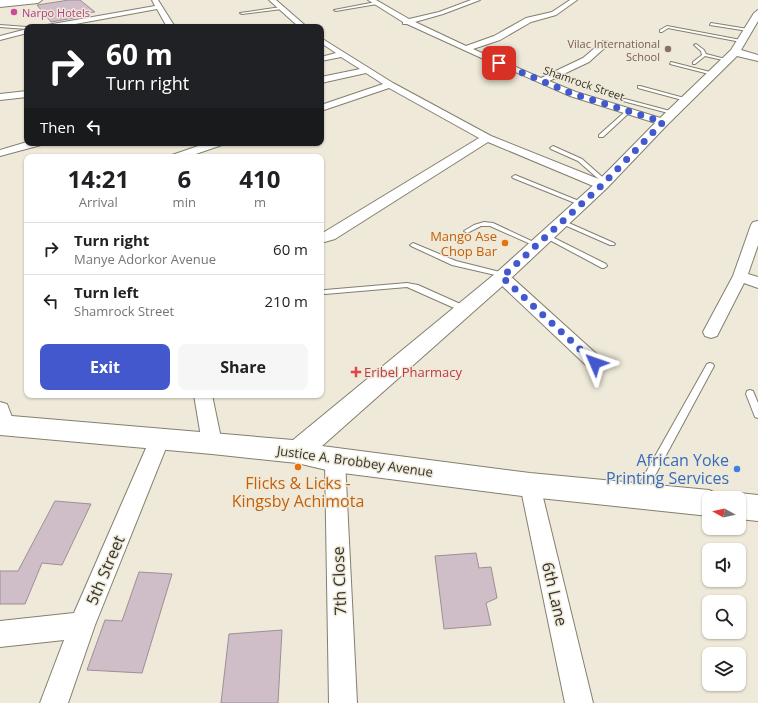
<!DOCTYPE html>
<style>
body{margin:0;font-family:"Open Sans",sans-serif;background:#f6f6f6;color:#202124;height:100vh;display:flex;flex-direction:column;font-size:15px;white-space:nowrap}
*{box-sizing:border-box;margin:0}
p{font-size:13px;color:#757577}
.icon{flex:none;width:22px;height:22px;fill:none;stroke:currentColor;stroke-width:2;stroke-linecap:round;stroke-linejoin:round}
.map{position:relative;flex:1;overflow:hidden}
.sheet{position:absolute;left:24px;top:154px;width:300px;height:244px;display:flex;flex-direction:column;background:#fff;border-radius:8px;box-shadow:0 1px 3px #0004}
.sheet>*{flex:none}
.hud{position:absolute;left:24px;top:24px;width:300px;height:122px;border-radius:8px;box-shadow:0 1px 3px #0004;background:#202124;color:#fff;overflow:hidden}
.needle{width:26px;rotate:278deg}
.controls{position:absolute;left:702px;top:491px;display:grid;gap:8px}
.controls a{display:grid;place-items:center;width:44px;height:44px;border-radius:8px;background:#fff;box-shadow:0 1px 3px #0004;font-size:20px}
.pin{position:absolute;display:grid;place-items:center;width:34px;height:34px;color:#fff;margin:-17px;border-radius:8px;box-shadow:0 2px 6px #0006}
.me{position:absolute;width:44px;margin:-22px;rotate:313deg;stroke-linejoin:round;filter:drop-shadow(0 0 3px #0008)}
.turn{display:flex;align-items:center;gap:14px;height:84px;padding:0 16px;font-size:18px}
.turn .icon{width:52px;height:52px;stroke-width:2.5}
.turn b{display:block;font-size:28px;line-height:34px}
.then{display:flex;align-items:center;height:38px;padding:0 16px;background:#0003;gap:8px;font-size:15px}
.eta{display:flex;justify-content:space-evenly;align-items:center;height:68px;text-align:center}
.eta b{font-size:24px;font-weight:700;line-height:28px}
.primary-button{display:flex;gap:8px;margin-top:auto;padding:8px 16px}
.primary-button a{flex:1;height:46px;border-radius:8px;background:#4358cc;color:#fff;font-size:16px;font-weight:700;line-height:46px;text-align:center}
.primary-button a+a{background:#f6f6f6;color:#202124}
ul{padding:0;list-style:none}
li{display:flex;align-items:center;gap:12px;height:52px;padding:0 16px;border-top:1px solid #e0e0e0}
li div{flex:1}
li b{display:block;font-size:15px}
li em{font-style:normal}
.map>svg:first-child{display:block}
</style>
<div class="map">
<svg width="758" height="703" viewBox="0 0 758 703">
<rect width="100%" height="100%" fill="#eee9d8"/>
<g fill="#cfbec7" stroke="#9f8e97">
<path d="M69,0H80L95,12L83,13L85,16L51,22L37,5Z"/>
<path d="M55,501L91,504L62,565L42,563L25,604H0V571H18Z"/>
<path d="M476,553L479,568L491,567L497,598L486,603L491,625L444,629L435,556Z"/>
<path d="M139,572L172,574L142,673L87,670L105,620L122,621Z"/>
<path d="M282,630L278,703H221L229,634Z"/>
</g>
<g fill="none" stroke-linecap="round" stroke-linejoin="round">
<defs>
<g id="service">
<path d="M376,2L377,4L336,11L334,10Z"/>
<path d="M281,7L282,9L242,14L240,13Z"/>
<path d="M711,23L748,29L750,30L748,31L710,25Z"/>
<path d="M0,25L27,27V29L0,27Z"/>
<path d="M667,26L741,40L743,41L741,42L668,28L662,32H660V30Z"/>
<path d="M696,44L704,50L706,54L729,60L727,61L705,56L695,64H693V62L702,55L701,51L694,45Z"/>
<path d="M671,62L714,73L715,74L713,75L670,64Z"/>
<path d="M640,86L688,99V100L686,101L638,88V86Z"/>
<path d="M625,99L674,112V113L672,114L623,101V99Z"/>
<path d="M627,110L631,111L603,137H599V135Z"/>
<path d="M553,146L582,159L608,182L603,183L578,161L551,149L550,148Z"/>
<path d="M515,175L584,203L585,204L582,206L580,205L513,178L512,177Z"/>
<path d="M562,220L614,243L615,244L614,245H610L560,223V221Z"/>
<path d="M484,222L493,223L540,245L537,247L535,246L490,226H481L467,233L464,231L474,225Z"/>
<path d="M546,234L606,264L607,266L604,268H602L544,237L543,236Z"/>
<path d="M413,243L456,261L504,273L507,275L504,277L452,265L411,246L410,245Z"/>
<path d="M407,283L418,285L467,307L468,309L467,311H461L407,287L325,294L321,292L325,290Z"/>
<path d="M710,363L713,364L714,366L644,496L640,498L636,496L635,493L636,490L707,364Z"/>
<path d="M750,390L753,391L758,403V418L755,417L746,394L747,391Z"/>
</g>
<g id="minor">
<path d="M152,0H158L175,27H167L157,9L59,27H43L47,25L155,6Z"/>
<path d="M269,0H276L307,27H299Z"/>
<path d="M368,0H376L409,19L439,12L471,0H480L443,14L415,22L466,46L494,36L526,18L552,12L570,0H577L556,15L531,22L500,40L473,49L491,57L492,59L488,61L407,24H403V22Z"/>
<path d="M27,29V33L0,40V36Z"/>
<path d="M321,38L393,83L491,136L606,182L608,185L606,188H598L488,142L335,239L321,243V234L479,138L389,88L321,111V105L383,84L366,73L321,83V77L360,69L341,57L321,61V57L336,53L321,43Z"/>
<path d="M603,41H606L610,43L589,62L549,81L576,92L667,120L668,122L667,124H659L570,96L495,63L499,60L502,61L541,78L583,58Z"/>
<path d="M27,91V97L0,100V94Z"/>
<path d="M27,142L42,143L41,145L0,156V150Z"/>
<path d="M207,143H223L222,145L187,157H170L172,155Z"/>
<path d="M758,221V245L748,274L758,277V288L744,283L717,336L711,338L705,336L703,332L733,276L751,225L753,222Z"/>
<path d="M502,272L507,273L601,358L604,363L601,368L595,370L589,368L497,281L495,277L497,273Z"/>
<path d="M194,395H212L222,443L219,449L212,452L205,449L202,443Z"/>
<path d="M0,402L7,404L15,425L12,431L5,433L0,432Z"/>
<path d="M160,429L167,432L170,438L95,625L68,703H40L64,640L0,647V621L74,613L153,432Z"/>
<path d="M335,451L342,453L345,460L357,703H329L325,460L328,453Z"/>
<path d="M530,475L537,478L540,485L593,703H565L520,485L523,478Z"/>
</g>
<g id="tertiary">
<path d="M758,10V21L741,50L758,55V61L737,56L667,125L607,188L508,281L322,446L530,473L709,490L718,494L720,498H709V516L530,497L335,472L297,463L212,454L0,435V415L293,440L496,273L597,182L659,119L731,50L754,13Z"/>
<path d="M739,493L758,495V521L739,519V498H729Z"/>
</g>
<path id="secondary" d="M14,0H42L38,3L0,7V1Z"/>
<path id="trunk" d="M0,0H15L11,3L0,4Z"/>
</defs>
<use href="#service" stroke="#837f6f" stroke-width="2"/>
<use href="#minor" stroke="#837f6f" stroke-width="2"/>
<use href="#tertiary" stroke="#837f6f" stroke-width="2"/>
<use href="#secondary" stroke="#837f6f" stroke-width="2"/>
<use href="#trunk" stroke="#837f6f" stroke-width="2"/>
<use href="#service" fill="#fff" fill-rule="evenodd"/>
<use href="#minor" fill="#fff" fill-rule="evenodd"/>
<use href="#tertiary" fill="#fff" fill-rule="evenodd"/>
<use href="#secondary" fill="#fff" fill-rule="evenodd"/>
<use href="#trunk" fill="#fff" fill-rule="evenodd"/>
</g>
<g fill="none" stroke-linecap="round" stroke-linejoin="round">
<path stroke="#4358cc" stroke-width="7" stroke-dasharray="0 12.6" d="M499,63L573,94L663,122L602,185L502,277L595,363"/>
</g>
<circle fill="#d1479c" stroke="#eee9d8" stroke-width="1.5" cx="14" cy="12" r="4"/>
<circle fill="#8d6e63" stroke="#eee9d8" stroke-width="1.5" cx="668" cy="49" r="4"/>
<g fill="#e8710a" stroke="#eee9d8" stroke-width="1.5">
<circle cx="505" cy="243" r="4"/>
<circle cx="298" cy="467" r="4"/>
</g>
<path fill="#e0444e" stroke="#eee9d8" stroke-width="1.5" d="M354 366h4v4h4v4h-4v4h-4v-4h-4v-4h4z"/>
<circle fill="#3f7fe0" stroke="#eee9d8" stroke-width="1.5" cx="737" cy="469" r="4"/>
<g text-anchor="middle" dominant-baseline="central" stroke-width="3" stroke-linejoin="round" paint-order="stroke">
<g font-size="11" fill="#b23c85" stroke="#eee9d8" text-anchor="start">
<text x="22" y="12">Narpo Hotels</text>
</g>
<g font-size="11" fill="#785e54" stroke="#eee9d8" text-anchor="end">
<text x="660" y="43">Vilac International<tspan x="660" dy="13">School</tspan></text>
</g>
<g font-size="11" fill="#35332c" stroke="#eee9d8">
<text transform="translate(584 83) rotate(19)">Shamrock Street</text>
</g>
<g font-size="13" fill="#c56008" stroke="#eee9d8" text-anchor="end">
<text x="497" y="236">Mango Ase<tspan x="497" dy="15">Chop Bar</tspan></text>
</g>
<g font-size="13" fill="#be3a42" stroke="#eee9d8" text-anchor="start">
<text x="364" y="372">Eribel Pharmacy</text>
</g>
<g font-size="13" fill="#35332c" stroke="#eee9d8">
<text transform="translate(355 461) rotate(8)">Justice A. Brobbey Avenue</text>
</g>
<g font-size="16" fill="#366cbe" stroke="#eee9d8" text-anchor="end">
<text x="729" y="460">African Yoke<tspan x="729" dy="18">Printing Services</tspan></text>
</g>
<g font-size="16" fill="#c56008" stroke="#eee9d8">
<text x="298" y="483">Flicks &amp; Licks -<tspan x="298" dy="18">Kingsby Achimota</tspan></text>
</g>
<g font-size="16" fill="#35332c" stroke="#eee9d8">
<text transform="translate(105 570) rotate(-67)">5th Street</text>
<text transform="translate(339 581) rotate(-92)">7th Close</text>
<text transform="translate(555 594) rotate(77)">6th Lane</text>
</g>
</g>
</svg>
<div class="controls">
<a><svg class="needle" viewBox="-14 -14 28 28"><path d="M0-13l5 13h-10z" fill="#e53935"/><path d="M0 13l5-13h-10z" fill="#757577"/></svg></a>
<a><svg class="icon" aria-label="sound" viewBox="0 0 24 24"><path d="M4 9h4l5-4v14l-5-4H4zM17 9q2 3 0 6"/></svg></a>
<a><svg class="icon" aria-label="search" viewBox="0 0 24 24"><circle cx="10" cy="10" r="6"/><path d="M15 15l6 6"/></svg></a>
<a><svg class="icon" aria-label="layers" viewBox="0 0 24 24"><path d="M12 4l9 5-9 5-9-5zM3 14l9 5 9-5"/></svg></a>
</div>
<div class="pin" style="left:499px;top:63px;background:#d93025"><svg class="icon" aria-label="arrive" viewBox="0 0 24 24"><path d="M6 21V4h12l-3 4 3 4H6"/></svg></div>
<svg class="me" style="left:595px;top:363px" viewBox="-20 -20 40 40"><path d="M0-17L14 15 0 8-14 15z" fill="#4358cc" stroke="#fff" stroke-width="4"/></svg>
<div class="hud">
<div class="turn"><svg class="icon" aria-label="right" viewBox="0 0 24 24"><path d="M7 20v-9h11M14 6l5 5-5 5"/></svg><div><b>60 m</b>Turn right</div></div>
<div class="then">Then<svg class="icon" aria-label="left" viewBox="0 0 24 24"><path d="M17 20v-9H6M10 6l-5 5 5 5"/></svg></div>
</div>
<section class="sheet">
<div class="eta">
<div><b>14:21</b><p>Arrival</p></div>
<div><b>6</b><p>min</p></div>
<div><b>410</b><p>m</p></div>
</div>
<ul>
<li><svg class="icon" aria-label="right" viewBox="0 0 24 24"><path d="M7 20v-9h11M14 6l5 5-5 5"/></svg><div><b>Turn right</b><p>Manye Adorkor Avenue</p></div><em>60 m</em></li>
<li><svg class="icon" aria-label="left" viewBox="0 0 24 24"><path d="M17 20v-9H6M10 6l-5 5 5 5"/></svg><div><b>Turn left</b><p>Shamrock Street</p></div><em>210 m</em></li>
</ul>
<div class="primary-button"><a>Exit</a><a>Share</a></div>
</section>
</div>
